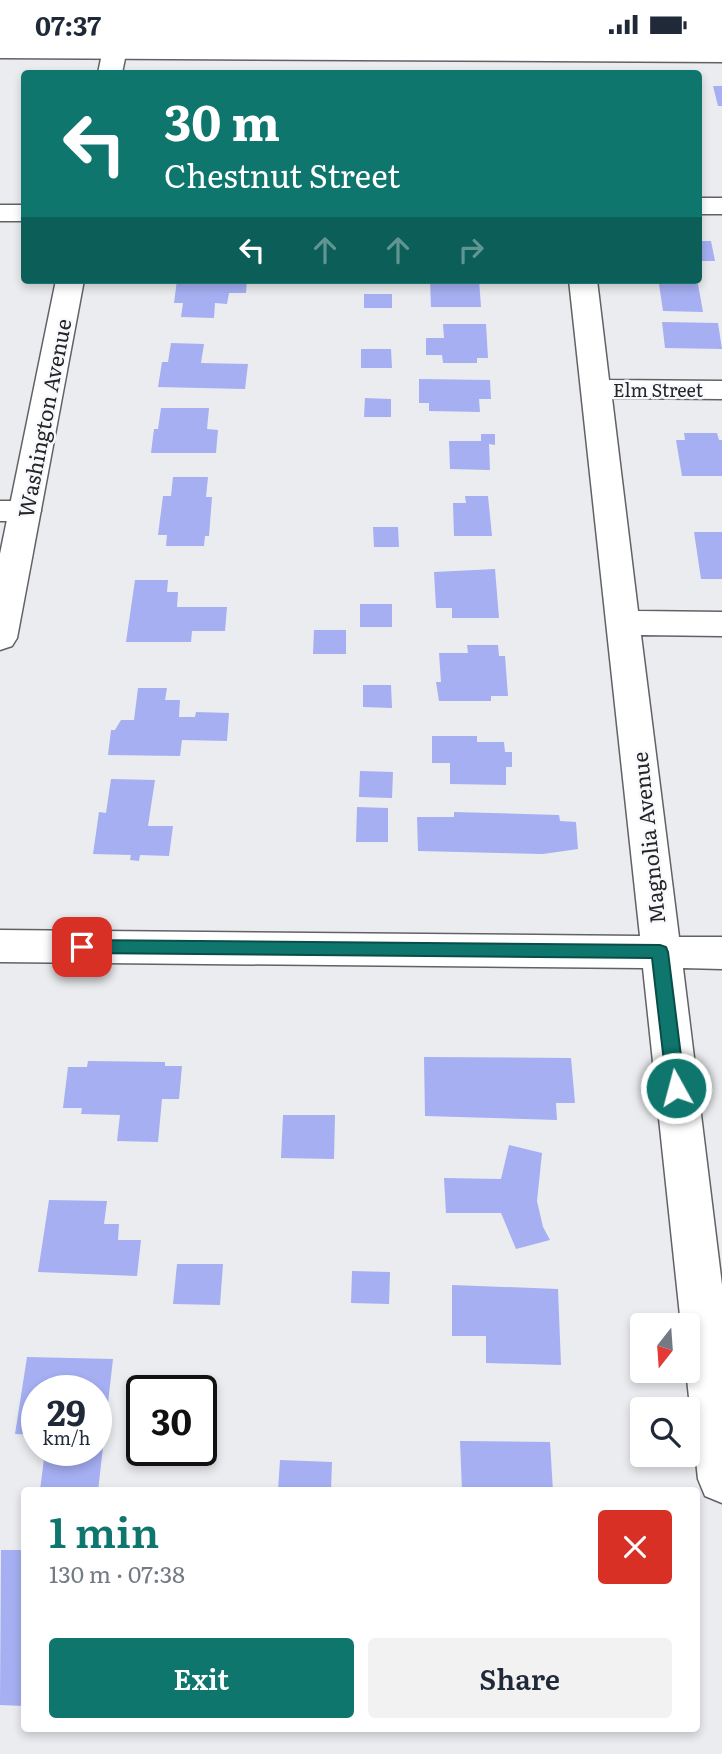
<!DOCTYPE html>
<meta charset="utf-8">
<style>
body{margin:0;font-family:Literata,serif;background:#f2f2f3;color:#1f2937;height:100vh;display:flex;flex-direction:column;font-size:26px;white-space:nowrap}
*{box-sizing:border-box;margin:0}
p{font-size:23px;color:#747a83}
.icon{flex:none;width:38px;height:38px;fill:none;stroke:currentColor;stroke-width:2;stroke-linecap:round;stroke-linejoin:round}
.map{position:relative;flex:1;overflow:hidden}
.panel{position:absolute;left:21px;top:1438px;width:679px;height:245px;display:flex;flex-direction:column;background:#fff;border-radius:7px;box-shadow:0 4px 10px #0003}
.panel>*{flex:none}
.top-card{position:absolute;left:21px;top:21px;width:681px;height:214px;border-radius:7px;box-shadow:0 4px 10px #0003;background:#0f766e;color:#fff;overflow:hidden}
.needle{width:46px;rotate:197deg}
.buttons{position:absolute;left:630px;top:1264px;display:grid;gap:14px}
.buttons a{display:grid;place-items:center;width:70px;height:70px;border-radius:7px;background:#fff;box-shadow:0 4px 10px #0003;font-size:35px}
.speed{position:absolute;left:21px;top:1326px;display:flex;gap:14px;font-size:35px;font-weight:700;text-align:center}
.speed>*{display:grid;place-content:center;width:91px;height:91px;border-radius:50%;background:#fff;box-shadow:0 4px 10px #0003;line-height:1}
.speed small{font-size:18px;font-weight:400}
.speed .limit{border:4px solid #111;border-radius:10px;background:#fff;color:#111}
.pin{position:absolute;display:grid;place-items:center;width:60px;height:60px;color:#fff;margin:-30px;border-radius:14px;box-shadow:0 4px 10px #0006}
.me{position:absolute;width:77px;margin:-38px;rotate:353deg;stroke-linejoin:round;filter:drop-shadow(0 0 5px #0008)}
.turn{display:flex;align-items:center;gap:24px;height:147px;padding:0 28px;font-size:32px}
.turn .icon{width:91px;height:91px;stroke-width:2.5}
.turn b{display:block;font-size:49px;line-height:60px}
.lanes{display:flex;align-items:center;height:66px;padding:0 28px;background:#0003;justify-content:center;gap:35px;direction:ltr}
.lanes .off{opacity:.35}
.round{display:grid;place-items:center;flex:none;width:74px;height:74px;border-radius:7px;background:#f2f2f3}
.head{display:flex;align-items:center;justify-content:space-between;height:119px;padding:0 28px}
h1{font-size:42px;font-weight:600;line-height:52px;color:#0f766e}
.button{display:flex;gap:14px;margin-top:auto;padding:14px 28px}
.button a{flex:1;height:80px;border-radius:7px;background:#0f766e;color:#fff;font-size:28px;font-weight:600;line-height:80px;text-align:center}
.button a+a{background:#f2f2f3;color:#1f2937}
.status{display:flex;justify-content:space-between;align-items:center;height:49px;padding:0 35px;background:#fff;direction:ltr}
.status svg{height:19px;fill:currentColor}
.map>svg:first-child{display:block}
</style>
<div class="status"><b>07:37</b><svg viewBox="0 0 49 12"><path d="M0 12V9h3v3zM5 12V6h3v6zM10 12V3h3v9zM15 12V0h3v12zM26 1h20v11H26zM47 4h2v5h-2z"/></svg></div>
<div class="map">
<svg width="722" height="1705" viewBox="0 0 722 1705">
<rect width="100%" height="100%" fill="#ebecef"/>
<g fill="#a5aff2">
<path d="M713,37H722V57H718Z"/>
<path d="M698,192H711L715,212H698Z"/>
<path d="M177,231H247L246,244H229L227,255L215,254L214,269L181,268L183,254H174Z"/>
<path d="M430,231H479L481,258H431Z"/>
<path d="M659,235H698L703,263L663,262Z"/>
<rect x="364" y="245" width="28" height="14"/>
<path d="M662,273L718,274L722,300L665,299Z"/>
<path d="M443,275H486L488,309H477V314H443L442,306H426V289H444Z"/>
<path d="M171,294L204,295L201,314L248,315L245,340L158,338L162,313H168Z"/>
<path d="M361,300H391L392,319H361Z"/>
<path d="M419,330L490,331L491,350H479L480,363L429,362V354H419Z"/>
<path d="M365,349L391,350V368H364Z"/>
<path d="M161,359H209L207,380L218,381L216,404H151L154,380H158Z"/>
<path d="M684,384H717L719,391H722V427H682L676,391H685Z"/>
<path d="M481,385H495V396L489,395L490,421L450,420L449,392H481Z"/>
<path d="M173,428H208L206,448H212L209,487H205L204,497H166L167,486H158L163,447H171Z"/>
<path d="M465,447H488L492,487H454L453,454H466Z"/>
<path d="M373,478H398L399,498H374Z"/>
<path d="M694,483H722V530H701Z"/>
<path d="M495,520L499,569H452V559H436L434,523Z"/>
<path d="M135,531H168L167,543H178L177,558H227L225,582H192L191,593H126Z"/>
<rect x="360" y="555" width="32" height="23"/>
<path d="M314,581H346V605H313Z"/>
<path d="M467,596H498L499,607H505L508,647H491V652H439L436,633H441L439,604H468Z"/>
<path d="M363,636H391L392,659L363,658Z"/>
<path d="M138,639H167L165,651H180L179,668H195L196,663L229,664L227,692L182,691L180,707L108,706L111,681H115L121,671H134Z"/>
<path d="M432,687H477V693H504L505,703H512V718H506V736L450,735V714H432Z"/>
<path d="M360,722L393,723L392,749L359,748Z"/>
<path d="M111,730L155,731L148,777H173L169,807L140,806L139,812L130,811L131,806L93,805L99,763L106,764Z"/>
<path d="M357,758L388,759V793H356Z"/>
<path d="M454,763L559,766L560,772L576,773L578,800L543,805L418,802L417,768H454Z"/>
<path d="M424,1008L571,1009L575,1054H556L557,1071L425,1067Z"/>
<path d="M88,1012L165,1013V1017H182L179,1050H162L158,1093L117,1092L120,1066L81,1065L82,1059H63L68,1018H87Z"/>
<path d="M283,1066H335L334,1110L281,1109Z"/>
<path d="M509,1096L542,1104L537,1152L543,1178L550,1191L516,1200L501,1164H446L444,1129L501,1130Z"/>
<path d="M49,1151L107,1152L104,1175H119L118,1191H141L137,1227L38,1223Z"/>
<path d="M177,1215H223L220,1256L173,1255Z"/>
<path d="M352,1222L390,1223L389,1255L351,1254Z"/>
<path d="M452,1236L558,1240L561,1316L486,1314V1287H452Z"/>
<path d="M27,1308L113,1310L98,1442L40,1441L45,1402H96V1342H37V1386L15,1385Z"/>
<path d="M460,1392L550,1393L553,1442H462Z"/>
<path d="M280,1411L332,1413L331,1442H278Z"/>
<path d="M1,1501H24V1657L0,1656Z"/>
</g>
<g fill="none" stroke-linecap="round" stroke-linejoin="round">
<defs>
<g id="street">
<path d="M0,0H722V13L0,9Z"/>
<rect x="698" y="149" width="24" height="16"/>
<rect x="0" y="156" width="24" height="16"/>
<path d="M569,231H597L609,331L722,332V350L612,349L638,562L722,563V587L641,586L679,888H722V920L683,919L722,1236V1454L705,1447L698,1430L686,1321L688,1276H681L643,919L0,913V881L640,887Z"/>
<path d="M0,452H25L36,455L41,462L36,469L25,472H0Z"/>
</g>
<g id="secondary">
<path d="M103,0H127L122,24H98Z"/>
<path d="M56,231H84L17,589L12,597L0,601V505Z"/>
</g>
</defs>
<use href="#street" stroke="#616265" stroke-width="3"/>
<use href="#secondary" stroke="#616265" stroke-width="3"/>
<use href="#street" fill="#fff" fill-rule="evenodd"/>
<use href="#secondary" fill="#fff" fill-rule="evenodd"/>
</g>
<path fill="#0f766e" stroke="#0a4d48" stroke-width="2" d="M82,891L660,896L666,898L668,903L685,1039L682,1044L676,1046L670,1044L667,1039L652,909L82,904L77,902L74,898L77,893Z"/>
<g text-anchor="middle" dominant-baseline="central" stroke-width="5" stroke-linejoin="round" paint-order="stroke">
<g font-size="18" fill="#252526" stroke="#f8f9fd">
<text x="658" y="340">Elm Street</text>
</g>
<g font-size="21" fill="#252526" stroke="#f8f9fd">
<text transform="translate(43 369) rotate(-79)">Washington Avenue</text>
<text transform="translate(647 789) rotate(-96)">Magnolia Avenue</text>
</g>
</g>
</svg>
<div class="buttons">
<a><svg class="needle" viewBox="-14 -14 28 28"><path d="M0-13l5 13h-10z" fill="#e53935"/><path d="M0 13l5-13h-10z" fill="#747a83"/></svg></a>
<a><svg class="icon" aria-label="search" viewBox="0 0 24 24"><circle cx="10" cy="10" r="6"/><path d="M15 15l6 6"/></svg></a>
</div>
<div class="speed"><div>29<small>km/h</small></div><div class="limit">30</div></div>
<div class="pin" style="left:82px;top:898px;background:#d93025"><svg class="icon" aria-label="arrive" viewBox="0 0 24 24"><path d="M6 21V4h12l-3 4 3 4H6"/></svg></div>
<svg class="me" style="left:676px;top:1039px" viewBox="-20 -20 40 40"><circle r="17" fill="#0f766e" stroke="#fff" stroke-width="3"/><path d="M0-11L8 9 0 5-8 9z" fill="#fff"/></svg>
<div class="top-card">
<div class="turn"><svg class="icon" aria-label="left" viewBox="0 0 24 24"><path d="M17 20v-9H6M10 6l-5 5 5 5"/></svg><div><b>30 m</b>Chestnut Street</div></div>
<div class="lanes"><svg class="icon" aria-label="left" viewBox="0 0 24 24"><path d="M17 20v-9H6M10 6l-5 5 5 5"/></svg><svg class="icon off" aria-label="ahead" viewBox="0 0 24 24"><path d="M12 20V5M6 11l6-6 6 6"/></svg><svg class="icon off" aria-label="ahead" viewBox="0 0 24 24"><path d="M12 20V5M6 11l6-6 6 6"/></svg><svg class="icon off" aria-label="right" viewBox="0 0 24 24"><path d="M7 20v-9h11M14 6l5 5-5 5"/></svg></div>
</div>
<section class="panel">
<div class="head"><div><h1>1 min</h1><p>130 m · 07:38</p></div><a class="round" style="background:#d93025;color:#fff"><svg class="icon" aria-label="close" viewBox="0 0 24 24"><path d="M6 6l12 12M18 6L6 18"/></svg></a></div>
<div class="button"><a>Exit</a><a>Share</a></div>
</section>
</div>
